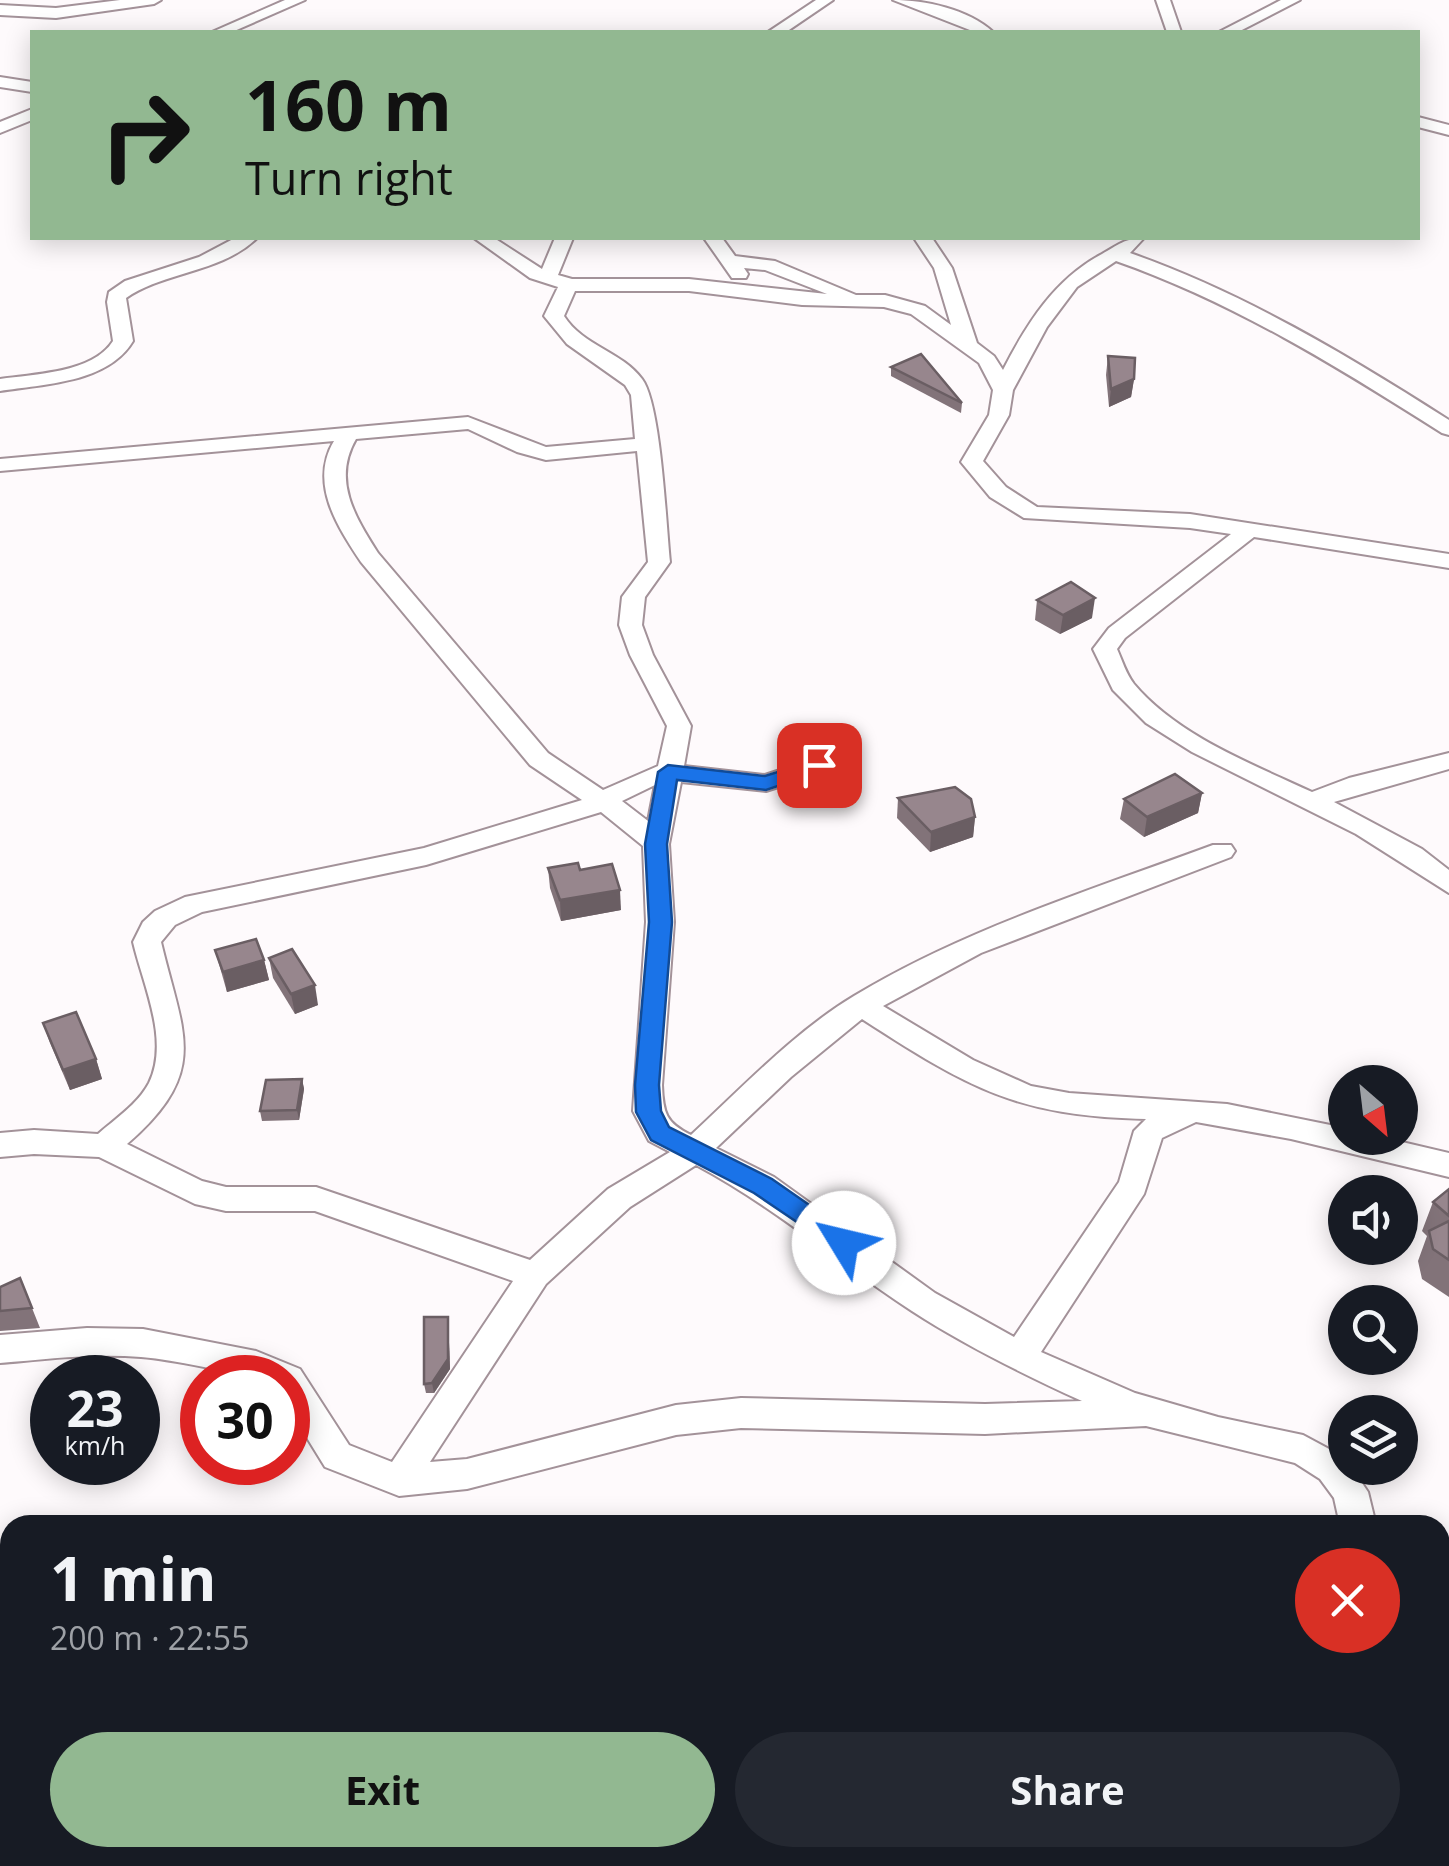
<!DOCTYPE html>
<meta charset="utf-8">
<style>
body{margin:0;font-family:"Open Sans",sans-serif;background:#242831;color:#f1f3f6;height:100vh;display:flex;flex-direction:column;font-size:38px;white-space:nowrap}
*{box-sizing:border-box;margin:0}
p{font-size:32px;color:#9ea1a6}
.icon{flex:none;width:55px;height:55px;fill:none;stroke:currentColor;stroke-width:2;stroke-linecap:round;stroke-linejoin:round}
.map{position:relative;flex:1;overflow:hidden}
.drawer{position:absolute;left:0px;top:1515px;width:1450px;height:352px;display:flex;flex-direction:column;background:#171b24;border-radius:30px 30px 0 0;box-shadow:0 5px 25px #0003}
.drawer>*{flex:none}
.top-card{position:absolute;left:30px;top:30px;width:1390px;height:210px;border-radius:0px;box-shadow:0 5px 25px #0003;background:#92b891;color:#111;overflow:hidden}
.needle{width:65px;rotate:152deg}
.buttons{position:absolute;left:1328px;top:1065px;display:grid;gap:20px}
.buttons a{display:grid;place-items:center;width:90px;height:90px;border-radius:50%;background:#171b24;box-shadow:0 5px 25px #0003;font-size:50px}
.speed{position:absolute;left:30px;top:1355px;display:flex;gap:20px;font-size:50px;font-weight:700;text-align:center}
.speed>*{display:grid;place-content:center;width:130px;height:130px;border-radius:50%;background:#171b24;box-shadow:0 5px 25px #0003;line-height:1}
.speed small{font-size:25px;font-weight:400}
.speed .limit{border:15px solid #d22;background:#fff;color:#111}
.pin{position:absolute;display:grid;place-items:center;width:85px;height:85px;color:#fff;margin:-42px;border-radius:20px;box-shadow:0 5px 15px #0006}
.me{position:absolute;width:110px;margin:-55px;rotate:306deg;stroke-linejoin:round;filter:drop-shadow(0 0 8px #0008)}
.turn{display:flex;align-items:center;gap:35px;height:210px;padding:0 50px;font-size:45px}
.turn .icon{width:130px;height:130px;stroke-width:2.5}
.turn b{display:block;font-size:70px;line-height:85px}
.round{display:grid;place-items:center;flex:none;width:105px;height:105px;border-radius:52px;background:#242831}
.headline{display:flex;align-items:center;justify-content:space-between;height:170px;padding:0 50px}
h1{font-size:60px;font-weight:700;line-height:75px}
.button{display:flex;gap:20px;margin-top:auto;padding:20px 50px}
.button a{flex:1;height:115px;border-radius:60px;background:#92b891;color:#111;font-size:40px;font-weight:700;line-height:115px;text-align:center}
.button a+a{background:#242831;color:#f1f3f6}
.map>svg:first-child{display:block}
</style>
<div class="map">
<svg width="1449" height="1866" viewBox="0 0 1449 1866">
<rect width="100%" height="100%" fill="#fefafc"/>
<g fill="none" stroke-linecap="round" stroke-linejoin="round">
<defs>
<g id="street">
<path d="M120,0H161L154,4L56,18L0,15V5L56,8Z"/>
<path d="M285,0H305L232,32H212Z"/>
<path d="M816,0H833L786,32H768Z"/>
<path d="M893,0C925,0 968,9 993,32H975Z"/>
<path d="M1156,0H1170L1181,32H1167Z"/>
<path d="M1281,0H1300L1238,32H1219Z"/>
<path d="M0,77L32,82V92L0,87Z"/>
<path d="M32,109V120L0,133V122Z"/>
<path d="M1418,117L1449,125V135L1418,127Z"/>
<path d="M235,238H257C221,273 165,271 126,298L133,341C108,383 44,384 0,391V379C34,374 93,373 113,341L107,302L109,292L125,281L199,257Z"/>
<path d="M474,238H494L542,269L555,238H573L558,275L572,279H689L827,294L765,270L744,268L748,274L746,278H732L704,238H722L735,256L775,261L856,295H885L925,306L951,325L934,268L914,238H932L952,268L977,343L994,356L1003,370C1027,323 1055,279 1102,254C1118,245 1125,238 1144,238L1130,253C1244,293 1347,355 1449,420V435L1442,433C1338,367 1233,302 1116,261L1077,287L1047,327L1013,390L1009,415L983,461L1006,487L1037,507L1190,514L1449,554V568L1254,537L1125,638L1117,649C1122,660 1126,674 1134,684C1178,736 1252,764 1312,792L1349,778L1449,753V769L1334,802L1422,849L1449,870V893L1356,834L1192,752L1146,723L1113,690L1093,649L1109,628L1231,534L1190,528L1024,518L990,497L961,462L989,415L993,390L979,363L911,314L884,307L802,305L689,291H575L564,316C583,346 621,351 642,379C661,404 666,524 670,562L645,597L642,625L653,655L691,726L684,766L765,775L819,757L832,765L828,771L766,791L681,782L669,844L674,922L662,1085C663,1113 666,1123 691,1135C742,1088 794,1032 854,996C965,929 1091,890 1213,845H1231L1235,851L1231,857L981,953L883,1006L973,1060L1031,1086L1069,1093L1227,1104L1345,1128V1138H1385L1449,1153V1177L1291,1139L1196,1122L1162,1138L1144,1194L1041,1352L1135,1393L1218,1417L1303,1435L1344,1457L1345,1468H1352L1368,1492L1376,1525H1340L1334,1498L1320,1479L1295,1463L1146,1426L985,1434L741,1428L676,1435L467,1489L399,1496L325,1467L288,1407V1378C237,1378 191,1361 141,1357C94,1353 47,1359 0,1363V1335L87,1328L143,1329L256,1351L300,1369L349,1445L392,1462L513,1281L315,1211H226L195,1204L99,1157L34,1154L0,1157V1133L34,1130L98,1134C115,1119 138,1104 149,1083C170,1040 143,985 133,942L143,922L155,911L185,897L424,848L582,800L530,765L361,562C337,526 309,483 334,441L0,471V459L468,417L546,447L635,439L631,395L625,385L567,344L544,316L558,287L530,278ZM468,429L517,452L546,460L637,451L648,562L622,597L619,625L630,655L667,726L658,766L603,790L548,753L378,553C355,517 332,480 356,439ZM655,785L648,821L622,801ZM601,812L643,846L646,922L633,1111L649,1141L670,1152L608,1189L530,1260L316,1187H226L202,1181L127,1144C211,1071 183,1035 161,942L175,925L202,912L426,865ZM862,1019C969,1088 1016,1116 1146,1119L1134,1131L1119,1182L1014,1337L935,1293L774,1177L716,1148L791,1077ZM696,1165C775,1207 838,1263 912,1311C966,1346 1023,1374 1082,1401L985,1404L741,1398L676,1405L467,1459L430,1462L546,1284L630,1207Z"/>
<path d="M1440,1589L1449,1593V1629L1440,1626Z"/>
<path d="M675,1858H721L718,1866H672Z"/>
</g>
</defs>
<use href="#street" stroke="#a39299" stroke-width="4"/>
<use href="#street" fill="#fff" fill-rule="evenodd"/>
</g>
<g fill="#827379">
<path d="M1108,356L1134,379L1131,397L1109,407L1106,375Z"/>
<path d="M891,367L962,403L961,413L891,376Z"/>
<path d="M1037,600L1092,618L1060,634L1035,620Z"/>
<path d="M1202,793L1198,813L1144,837L1120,819L1124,799Z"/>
<path d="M898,798L975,817L973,837L930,852L897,818Z"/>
<path d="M548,868L580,870L621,910L561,921L550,888Z"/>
<path d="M215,950L264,960L269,980L227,992Z"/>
<path d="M269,958L318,1005L295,1014L273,978Z"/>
<path d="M43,1023L96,1059L102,1079L70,1090L50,1043Z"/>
<path d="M302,1079L304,1089L299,1120L262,1121L260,1111Z"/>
<path d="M1449,1189V1297L1422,1279L1418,1261L1427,1236L1422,1231L1433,1202Z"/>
<path d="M20,1278L40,1328L0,1331V1287Z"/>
<path d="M448,1317L450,1369L434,1393H426L424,1384Z"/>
</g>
<g fill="#6a5e63">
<path d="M1134,379L1131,397L1109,407L1111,389Z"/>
<path d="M1095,598L1092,618L1060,634L1063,615Z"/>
<path d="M1202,793L1198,813L1144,837L1147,817Z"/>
<path d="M975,817L973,837L930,852L931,832Z"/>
<path d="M620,890L621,910L561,921L560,900Z"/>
<path d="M264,960L269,980L227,992L223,972Z"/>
<path d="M315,985L318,1005L295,1014L291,994Z"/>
<path d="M96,1059L102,1079L70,1090L63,1070Z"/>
<path d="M302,1079L304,1089L299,1120L297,1110Z"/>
<path d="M448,1317L450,1369L434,1393L432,1383Z"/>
</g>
<g fill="#97868d" stroke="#6a5e63" stroke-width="2.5">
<path d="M921,354L962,403L891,367Z"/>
<path d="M1108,356L1135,358L1134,379L1111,389Z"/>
<path d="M1071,582L1095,598L1063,615L1037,600Z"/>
<path d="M1175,774L1202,793L1147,817L1124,799Z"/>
<path d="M955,787L971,799L975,817L931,832L898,798Z"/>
<path d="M578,863L580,870L612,864L620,890L560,900L548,868Z"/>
<path d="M256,939L264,960L223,972L215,950Z"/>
<path d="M292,949L315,985L291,994L269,958Z"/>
<path d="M76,1012L96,1059L63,1070L43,1023Z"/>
<path d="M302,1079L297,1110L260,1111L266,1080Z"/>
<path d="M1449,1189V1216L1433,1202Z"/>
<path d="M1449,1221V1260L1433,1249L1429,1231Z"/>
<path d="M20,1278L32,1308L0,1311V1287Z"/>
<path d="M424,1317H448V1359L432,1383L424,1384Z"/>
<path d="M29,1858H34L37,1866H14Z"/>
</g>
<path fill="#1a73e8" stroke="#114b97" stroke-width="2.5" d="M819,759L829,765L826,770L766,790L677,780L667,844L672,922L659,1085L661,1111L669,1127L772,1179L854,1236L858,1243L854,1251L844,1254L754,1193L651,1140L636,1112L635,1085L649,922L645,844L658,772L668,765L765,776Z"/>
</svg>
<div class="buttons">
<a><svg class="needle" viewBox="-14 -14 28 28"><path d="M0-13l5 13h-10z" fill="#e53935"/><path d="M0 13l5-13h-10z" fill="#9ea1a6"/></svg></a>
<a><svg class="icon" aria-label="sound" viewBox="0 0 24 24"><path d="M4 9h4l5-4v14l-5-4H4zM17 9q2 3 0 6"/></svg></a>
<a><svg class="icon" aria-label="search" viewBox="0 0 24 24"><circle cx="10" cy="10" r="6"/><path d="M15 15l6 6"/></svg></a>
<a><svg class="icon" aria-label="layers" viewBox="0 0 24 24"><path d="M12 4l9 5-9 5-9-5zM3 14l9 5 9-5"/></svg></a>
</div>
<div class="speed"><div>23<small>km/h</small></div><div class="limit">30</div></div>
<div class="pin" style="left:819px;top:765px;background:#d93025"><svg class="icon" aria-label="arrive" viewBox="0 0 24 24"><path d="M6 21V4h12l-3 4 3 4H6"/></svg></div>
<svg class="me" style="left:844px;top:1243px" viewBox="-20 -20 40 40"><circle r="19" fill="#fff"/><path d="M0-13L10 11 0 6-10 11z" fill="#1a73e8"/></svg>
<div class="top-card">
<div class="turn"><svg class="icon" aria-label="right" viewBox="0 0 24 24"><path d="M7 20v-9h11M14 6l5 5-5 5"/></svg><div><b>160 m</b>Turn right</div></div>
</div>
<section class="drawer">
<div class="headline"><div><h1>1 min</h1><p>200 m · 22:55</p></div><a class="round" style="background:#d93025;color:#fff"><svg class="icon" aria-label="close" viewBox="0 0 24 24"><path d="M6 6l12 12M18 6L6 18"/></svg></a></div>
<div class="button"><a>Exit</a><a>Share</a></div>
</section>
</div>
